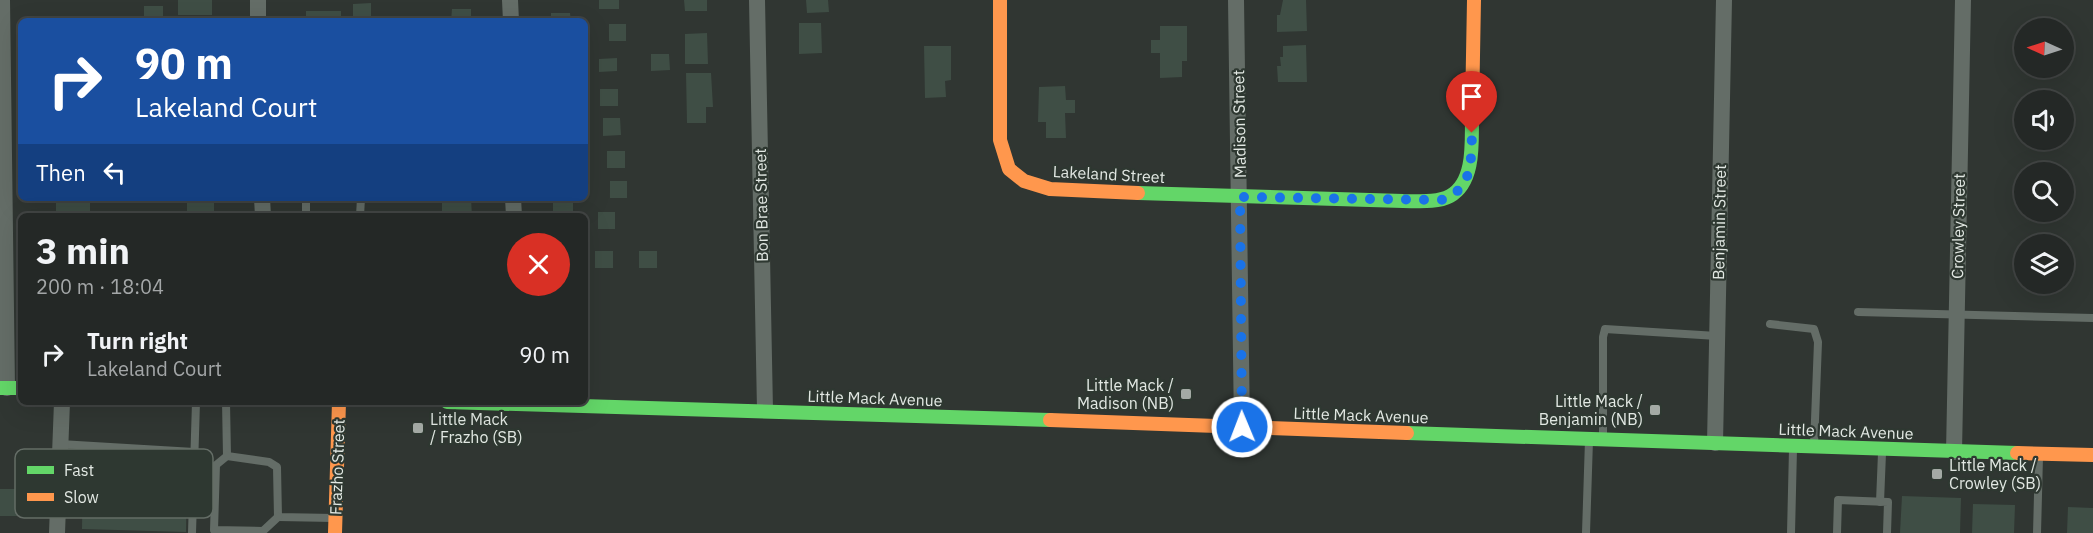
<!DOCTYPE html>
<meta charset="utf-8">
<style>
body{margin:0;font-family:"IBM Plex Sans",sans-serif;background:#303432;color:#f1f3f6;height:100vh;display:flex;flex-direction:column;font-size:22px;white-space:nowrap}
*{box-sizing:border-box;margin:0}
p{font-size:20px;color:#a3a6a7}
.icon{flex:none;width:33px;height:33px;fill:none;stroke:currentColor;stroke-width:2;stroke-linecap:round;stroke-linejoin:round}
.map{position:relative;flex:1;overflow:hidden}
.sheet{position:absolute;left:18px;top:213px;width:570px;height:192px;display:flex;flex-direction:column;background:#242826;border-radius:9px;box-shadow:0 6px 24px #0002,0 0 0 2px #414443}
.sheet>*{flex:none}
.top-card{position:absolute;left:18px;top:18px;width:570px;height:183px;border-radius:9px;box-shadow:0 6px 24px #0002,0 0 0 2px #414443;background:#1a4fa0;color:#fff;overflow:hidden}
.needle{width:39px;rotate:273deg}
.tools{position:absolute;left:2014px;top:18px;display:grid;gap:12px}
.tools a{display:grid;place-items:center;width:60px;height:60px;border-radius:50%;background:#242826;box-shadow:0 6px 24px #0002,0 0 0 2px #414443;font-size:30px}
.pin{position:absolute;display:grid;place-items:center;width:51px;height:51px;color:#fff;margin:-62px -26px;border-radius:50% 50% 50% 0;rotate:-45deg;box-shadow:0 0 6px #0007}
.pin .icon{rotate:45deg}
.me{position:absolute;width:66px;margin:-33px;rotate:359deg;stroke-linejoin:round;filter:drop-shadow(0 0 4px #0008)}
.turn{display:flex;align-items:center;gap:21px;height:126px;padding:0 18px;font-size:27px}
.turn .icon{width:78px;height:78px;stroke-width:2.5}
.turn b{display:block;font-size:42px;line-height:51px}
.then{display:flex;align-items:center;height:57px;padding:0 18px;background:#0003;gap:12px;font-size:22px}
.round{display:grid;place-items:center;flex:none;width:63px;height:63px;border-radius:32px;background:#303432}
.headline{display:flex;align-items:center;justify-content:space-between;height:102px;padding:0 18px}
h1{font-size:36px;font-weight:800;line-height:45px}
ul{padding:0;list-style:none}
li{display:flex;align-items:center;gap:18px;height:78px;padding:0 18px}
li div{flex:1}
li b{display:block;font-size:22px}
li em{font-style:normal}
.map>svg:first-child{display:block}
</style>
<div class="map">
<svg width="2093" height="533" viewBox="0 0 2093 533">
<rect width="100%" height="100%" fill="#303632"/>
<g fill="#3f4e45">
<rect x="178" y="0" width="34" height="15"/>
<rect x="599" y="0" width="20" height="9"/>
<path d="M684,0H707V11H685Z"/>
<path d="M806,0H828L829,12L807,13Z"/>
<path d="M1283,0H1306L1307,31L1277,32V15H1280Z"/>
<path d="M371,3V21H353V4Z"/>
<rect x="144" y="6" width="19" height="15"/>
<path d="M452,9H471V21H451Z"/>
<rect x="306" y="11" width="35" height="10"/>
<path d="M551,13H570L571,21H551Z"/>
<path d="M799,23H821L822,53L799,54Z"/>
<rect x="609" y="24" width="17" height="17"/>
<path d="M1160,26H1187V61H1182V77L1160,78V53H1151V40H1160Z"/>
<path d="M707,33L708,64H685V34Z"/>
<path d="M1306,45L1307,82H1278L1277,66H1281L1280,57H1283V46Z"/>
<path d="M924,46H951V80L945,81L946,97L925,98Z"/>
<path d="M651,54H669L670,70L651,71Z"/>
<path d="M617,58V71L599,72V59Z"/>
<path d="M686,73H711L713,107H706V123H687Z"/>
<path d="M1065,86L1066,100H1075V113H1065L1066,138H1046V122H1038L1039,87Z"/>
<rect x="600" y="89" width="18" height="17"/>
<path d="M603,118H620L621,135L603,136Z"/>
<rect x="607" y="151" width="18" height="17"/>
<rect x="610" y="181" width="17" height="17"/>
<rect x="56" y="198" width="34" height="15"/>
<rect x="187" y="198" width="27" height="18"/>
<path d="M452,198H471L472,216H442V201H452Z"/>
<path d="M573,201V216H553V202Z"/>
<rect x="598" y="212" width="17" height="17"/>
<rect x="595" y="251" width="18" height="17"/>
<rect x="639" y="251" width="18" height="17"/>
<path d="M83,469L187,472L186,532L82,529Z"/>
<path d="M0,489H19L18,516H0Z"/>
<path d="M1902,496L1961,498L1960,533H1900Z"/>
<path d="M1973,504L2015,505L2014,533H1972Z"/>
<path d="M2068,507L2093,508V533H2067Z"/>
</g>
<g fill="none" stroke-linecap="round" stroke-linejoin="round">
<g stroke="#646d67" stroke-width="8">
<path d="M306,198V216"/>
<path d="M360,216L361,198"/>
<path d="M1858,312L2093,318"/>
<path d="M1770,324L1814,329L1818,342L1814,446"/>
<path d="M226,402L227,456L269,462L277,467L278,517L334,518"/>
<path d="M1603,439V337L1605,329L1717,336"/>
<path d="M60,444L194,452"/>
<path d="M227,456L216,465L214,530L263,531L278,517"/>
<path d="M1880,502L1882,453"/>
<path d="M192,533L196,402"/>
<path d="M1586,533L1589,440"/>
<path d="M1791,533L1793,449"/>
<path d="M1837,533L1838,500L1888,502L1887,533"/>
<path d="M2037,533L2039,457"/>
</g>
<g stroke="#646d67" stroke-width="16">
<path d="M2,0L7,388"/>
<path d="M258,0V21"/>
<path d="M510,0L511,21"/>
<path d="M757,0L765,410"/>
<path d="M1236,0L1242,427"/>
<path d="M262,198L263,216"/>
<path d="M513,198L514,216"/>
<path d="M1715,443L1724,0"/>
<path d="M1954,452L1963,0"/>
<path d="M57,533L62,402"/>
</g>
<g stroke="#63d668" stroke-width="14">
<path d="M1138,193L1403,201C1418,201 1437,203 1450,196C1477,181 1471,136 1472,111"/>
<path d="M0,388H21"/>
<path d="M447,402L1050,420"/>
<path d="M1407,433L2017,453"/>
</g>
<g stroke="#ff974d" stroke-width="14">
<path d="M1000,0V140L1009,169L1024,181L1050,189L1138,193"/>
<path d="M1472,111L1474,0"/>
<path d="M1050,420L1407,433"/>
<path d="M2017,453L2093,455"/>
<path d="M335,533L339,402"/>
</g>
</g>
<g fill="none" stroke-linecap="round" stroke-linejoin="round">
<path stroke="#1a73e8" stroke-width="10" stroke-dasharray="0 18" d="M1242,427L1240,197L1441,200C1473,190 1471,161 1472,133"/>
</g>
<g fill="#a4aaa5" stroke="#2e3831" stroke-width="2">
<rect x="1180" y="388" width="12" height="12" rx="3"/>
<rect x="1649" y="404" width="12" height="12" rx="3"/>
<rect x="412" y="422" width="12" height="12" rx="3"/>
<rect x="1931" y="468" width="12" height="12" rx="3"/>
</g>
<g text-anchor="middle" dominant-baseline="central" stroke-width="4.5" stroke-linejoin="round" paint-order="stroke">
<g font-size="16" fill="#e2e8e3" stroke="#2e3831">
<text transform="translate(1239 124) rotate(-91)">Madison Street</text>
<text transform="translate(1109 174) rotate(3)">Lakeland Street</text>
<text transform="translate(761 205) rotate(-91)">Bon Brae Street</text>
<text transform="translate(1719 222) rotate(-89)">Benjamin Street</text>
<text transform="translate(1958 226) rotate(-89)">Crowley Street</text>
<text transform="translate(875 398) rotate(2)">Little Mack Avenue</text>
<text transform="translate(1361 415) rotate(2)">Little Mack Avenue</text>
<text transform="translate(1846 431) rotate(2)">Little Mack Avenue</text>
<text transform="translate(337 467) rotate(-88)">Frazho Street</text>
</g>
<g font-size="16" fill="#e2e8e3" stroke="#2e3831" text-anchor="end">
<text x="1174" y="385">Little Mack /<tspan x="1174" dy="18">Madison (NB)</tspan></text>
<text x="1643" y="401">Little Mack /<tspan x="1643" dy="18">Benjamin (NB)</tspan></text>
<text x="430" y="419" text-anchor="start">Little Mack<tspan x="430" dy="18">/ Frazho (SB)</tspan></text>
<text x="1949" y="465" text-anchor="start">Little Mack /<tspan x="1949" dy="18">Crowley (SB)</tspan></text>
</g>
</g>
<rect x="15" y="449" width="198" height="69" rx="9" fill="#2e3831" stroke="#646d66" stroke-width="1.5"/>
<rect x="27" y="466" width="27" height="8" fill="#63d668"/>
<rect x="27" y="493" width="27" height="8" fill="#ff974d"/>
<g font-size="16" fill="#e2e8e3">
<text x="64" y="476">Fast</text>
<text x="64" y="503">Slow</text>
</g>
</svg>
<div class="tools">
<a><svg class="needle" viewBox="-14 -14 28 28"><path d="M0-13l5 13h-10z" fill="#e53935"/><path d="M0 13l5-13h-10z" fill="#a3a6a7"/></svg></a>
<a><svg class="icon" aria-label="sound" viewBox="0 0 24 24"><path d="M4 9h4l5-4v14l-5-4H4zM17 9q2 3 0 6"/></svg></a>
<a><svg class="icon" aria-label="search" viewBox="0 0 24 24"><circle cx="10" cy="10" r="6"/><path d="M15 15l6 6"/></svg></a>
<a><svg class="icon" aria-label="layers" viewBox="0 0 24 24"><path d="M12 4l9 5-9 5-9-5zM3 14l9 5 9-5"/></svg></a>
</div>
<div class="pin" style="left:1472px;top:133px;background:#d93025"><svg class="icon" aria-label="arrive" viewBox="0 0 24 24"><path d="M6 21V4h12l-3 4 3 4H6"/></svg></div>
<svg class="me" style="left:1242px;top:427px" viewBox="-20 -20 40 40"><circle r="17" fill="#1a73e8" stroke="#fff" stroke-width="3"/><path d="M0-11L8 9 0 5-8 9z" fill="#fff"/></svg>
<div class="top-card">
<div class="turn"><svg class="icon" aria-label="right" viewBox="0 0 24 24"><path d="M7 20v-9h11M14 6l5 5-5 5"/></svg><div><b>90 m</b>Lakeland Court</div></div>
<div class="then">Then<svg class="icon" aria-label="left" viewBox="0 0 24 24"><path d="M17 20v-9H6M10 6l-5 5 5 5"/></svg></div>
</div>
<section class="sheet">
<div class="headline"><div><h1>3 min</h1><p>200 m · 18:04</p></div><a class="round" style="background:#d93025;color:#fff"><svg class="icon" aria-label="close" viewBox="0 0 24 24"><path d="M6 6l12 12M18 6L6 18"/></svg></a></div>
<ul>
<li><svg class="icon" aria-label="right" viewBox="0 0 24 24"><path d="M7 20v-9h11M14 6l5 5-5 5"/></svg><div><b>Turn right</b><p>Lakeland Court</p></div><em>90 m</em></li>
</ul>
</section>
</div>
